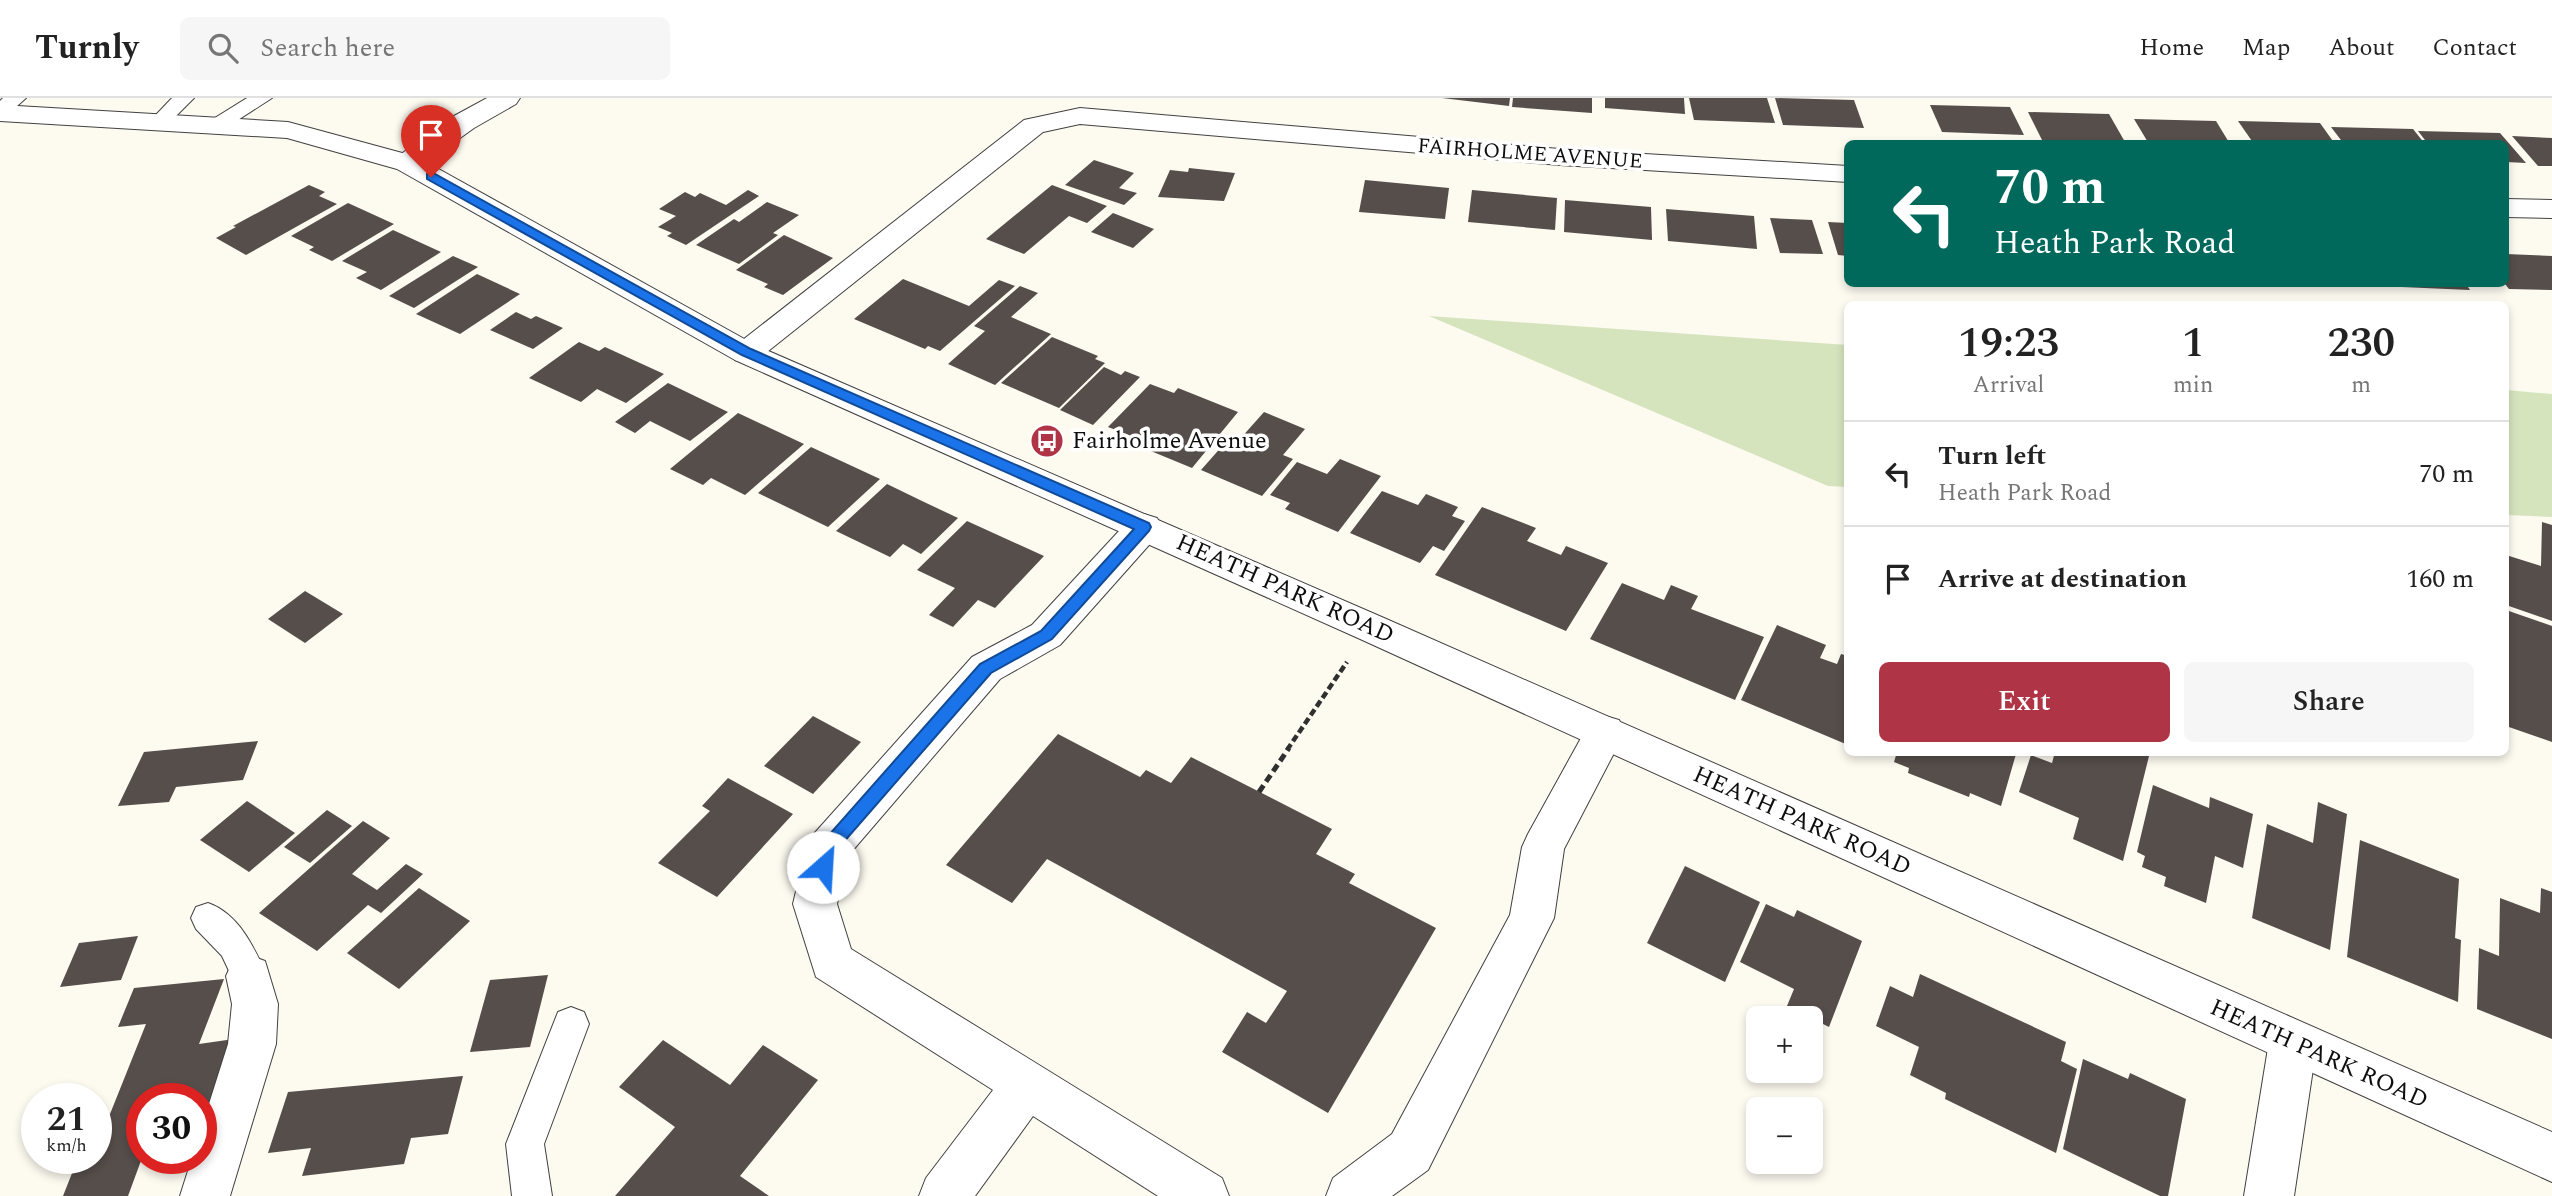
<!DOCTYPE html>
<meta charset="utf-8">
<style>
body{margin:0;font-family:Spectral,serif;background:#f6f6f6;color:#222;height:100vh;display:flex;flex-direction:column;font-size:26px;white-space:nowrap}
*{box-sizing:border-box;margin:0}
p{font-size:23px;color:#767676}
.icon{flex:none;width:38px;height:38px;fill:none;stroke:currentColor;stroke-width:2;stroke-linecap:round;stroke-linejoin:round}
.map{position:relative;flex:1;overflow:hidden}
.side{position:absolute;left:1844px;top:203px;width:665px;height:455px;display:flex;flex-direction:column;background:#fff;border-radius:10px;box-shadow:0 4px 10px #0003}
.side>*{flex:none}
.banner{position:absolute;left:1844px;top:42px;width:665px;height:147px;border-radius:10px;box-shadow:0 4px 10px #0003;background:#00695c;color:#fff;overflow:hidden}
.buttons{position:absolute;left:1746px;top:908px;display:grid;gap:14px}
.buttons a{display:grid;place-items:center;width:77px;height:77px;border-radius:10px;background:#fff;box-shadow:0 4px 10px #0003;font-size:35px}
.speed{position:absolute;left:21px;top:985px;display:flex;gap:14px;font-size:35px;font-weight:700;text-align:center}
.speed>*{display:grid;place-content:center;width:91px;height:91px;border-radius:50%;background:#fff;box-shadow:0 4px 10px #0003;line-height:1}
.speed small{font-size:18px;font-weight:400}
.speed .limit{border:10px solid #d22;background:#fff;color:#111}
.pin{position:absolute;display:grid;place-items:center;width:60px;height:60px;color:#fff;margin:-72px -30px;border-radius:50% 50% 50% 0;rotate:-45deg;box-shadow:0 0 7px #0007}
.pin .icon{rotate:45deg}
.me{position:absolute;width:77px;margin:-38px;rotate:26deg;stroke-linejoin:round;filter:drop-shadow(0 0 5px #0008)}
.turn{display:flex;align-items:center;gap:24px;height:147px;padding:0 35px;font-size:32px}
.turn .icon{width:91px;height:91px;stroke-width:2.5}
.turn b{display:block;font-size:49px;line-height:60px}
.eta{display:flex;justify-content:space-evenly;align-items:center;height:119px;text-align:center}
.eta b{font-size:42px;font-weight:600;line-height:49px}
.primary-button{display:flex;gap:14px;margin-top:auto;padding:14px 35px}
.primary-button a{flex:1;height:80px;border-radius:10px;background:#af3546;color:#fff;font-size:28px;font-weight:600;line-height:80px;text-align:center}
.primary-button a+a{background:#f6f6f6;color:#222}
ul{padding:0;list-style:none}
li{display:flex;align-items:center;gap:21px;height:105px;padding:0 35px;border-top:2px solid #e0e0e0}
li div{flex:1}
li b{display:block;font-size:26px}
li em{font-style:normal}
header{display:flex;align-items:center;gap:42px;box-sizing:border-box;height:98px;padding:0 35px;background:#fff;border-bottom:2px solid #e0e0e0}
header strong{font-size:33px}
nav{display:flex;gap:38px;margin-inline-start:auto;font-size:24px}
.search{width:490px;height:63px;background:#f6f6f6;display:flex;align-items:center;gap:18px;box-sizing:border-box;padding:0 24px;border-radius:10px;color:#767676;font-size:26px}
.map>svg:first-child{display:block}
</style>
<header>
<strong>Turnly</strong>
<div class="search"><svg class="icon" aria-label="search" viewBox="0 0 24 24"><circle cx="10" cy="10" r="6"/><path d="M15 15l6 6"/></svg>Search here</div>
<nav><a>Home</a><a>Map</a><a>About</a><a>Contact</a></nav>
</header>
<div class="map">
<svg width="2552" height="1098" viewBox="0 0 2552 1098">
<rect width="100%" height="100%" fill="#fdfaf0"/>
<g fill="#d5e4bd">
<path d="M1429,218L1848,247V389L1828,388Z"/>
<path d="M2506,292L2552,296V419L2506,417Z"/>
</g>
<g fill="#554e4b">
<path d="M1442,0H1510L1509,8Z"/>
<path d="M1513,0H1592V15L1512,9Z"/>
<path d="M1605,0H1684L1685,16L1605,10Z"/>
<path d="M1689,0H1767L1775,25L1694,22Z"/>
<path d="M1775,0L1854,2L1864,30L1783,27Z"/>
<path d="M1930,7L2010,9L2024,37L1942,34Z"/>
<path d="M2028,14L2109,16L2125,44L2042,42Z"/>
<path d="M2134,21L2216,23L2230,46H2149Z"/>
<path d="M2238,23L2320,25L2335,46H2254Z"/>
<path d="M2331,29L2413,31L2425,46H2344Z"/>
<path d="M2418,33L2500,35L2526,65L2506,64V46H2428Z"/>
<path d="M2512,38L2552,40V68H2538Z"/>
<path d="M1094,62L1134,75L1119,90L1137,95L1124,107L1065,87Z"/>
<path d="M1189,70L1235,75L1224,103L1158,99L1170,72L1188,74Z"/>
<path d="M1365,82L1449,90L1445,121L1359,114Z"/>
<path d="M309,87L325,94L319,98L337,106L246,157L216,140L236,129L233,128Z"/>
<path d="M1052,87L1107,108L1087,125L1069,118L1024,156L986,141Z"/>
<path d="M748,92L759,98L686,147L667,138L672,135L658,129L676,118L659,111L685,94L695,99L700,95L726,107Z"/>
<path d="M1472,92L1557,100L1555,132L1468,124Z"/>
<path d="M1565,102L1651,109L1652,142L1564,134Z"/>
<path d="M767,104L799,117L773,135L778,137L739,166L696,147L734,121L739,124Z"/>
<path d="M348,105L394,126L332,163L309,152L314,149L291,138Z"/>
<path d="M1666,111L1754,118L1757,151L1668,143Z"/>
<path d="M1113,115L1154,131L1133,150L1091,134Z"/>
<path d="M1770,120L1812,122L1823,156L1780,155Z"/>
<path d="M1828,124L1848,125V158L1838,157Z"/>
<path d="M393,132L441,154L381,192L356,180L367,174L342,163Z"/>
<path d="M784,137L833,160L783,197L764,189L768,186L736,172Z"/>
<path d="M2506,156L2552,158V192L2509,191L2505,186Z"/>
<path d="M453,158L478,169L414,210L389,198Z"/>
<path d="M477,176L520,196L460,236L416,216Z"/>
<path d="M903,181L969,208L999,182L1015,188L940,253L928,248L925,251L854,221Z"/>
<path d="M2379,186H2466L2470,192L2379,188Z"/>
<path d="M1020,188L1038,195L1011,219L1051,236L995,287L948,266L985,233L974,228Z"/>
<path d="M516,214L531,221L536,218L563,230L533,251L490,232Z"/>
<path d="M1052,239L1098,258L1095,261L1105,265L1059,310L1001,285Z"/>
<path d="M579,244L599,253L605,249L664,276L626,305L597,291L581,304L529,280Z"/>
<path d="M1104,269L1121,277L1125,273L1140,279L1093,327L1060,312Z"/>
<path d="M668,285L699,300L728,314L690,343L650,323L635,335L615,324Z"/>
<path d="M1150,286L1174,295L1178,290L1238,314L1192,370L1129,344L1134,339L1108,329Z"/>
<path d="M1264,314L1305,331L1283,357L1293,361L1262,398L1201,372L1231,338L1240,341Z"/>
<path d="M738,315L804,346L745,397L711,380L703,387L670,371Z"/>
<path d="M811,349L880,381L828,429L758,395Z"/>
<path d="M1340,361L1381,378L1338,434L1285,411L1290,405L1270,397L1297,364L1327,376Z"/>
<path d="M887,386L922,403L958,420L921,456L903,446L890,459L836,433Z"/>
<path d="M1382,393L1418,407L1426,396L1458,409L1452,418L1465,423L1444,453L1433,448L1420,465L1350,435Z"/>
<path d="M1482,409L1536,430L1527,443L1561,457L1566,448L1608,465L1566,533L1435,477Z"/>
<path d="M967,423L1044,458L995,510L978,502L953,529L929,517L955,490L917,472Z"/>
<path d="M2542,424L2552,427V523L2506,507V457L2541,468Z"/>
<path d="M1622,485L1664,502L1671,487L1698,498L1691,511L1764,539L1735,602L1590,541Z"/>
<path d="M305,493L343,516L305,545L268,521Z"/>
<path d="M2506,512L2552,528V644L2506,628Z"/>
<path d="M1777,527L1826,547L1820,560L1837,566L1841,556L1848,558V647L1741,602Z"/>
<path d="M813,618L861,644L813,696L764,668Z"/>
<path d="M1058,636L1140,679L1146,672L1171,685L1191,659L1332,731L1316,756L1355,776L1349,785L1436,830L1328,1015L1222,954L1247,914L1266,925L1287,893L1047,761L1012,805L946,767Z"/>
<path d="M258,643L243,682L176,689L169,704L118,708L144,654Z"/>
<path d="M1897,654H2011L2016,656L2001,708L1970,695L1969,699L1908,675L1909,670L1894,664Z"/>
<path d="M2055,654H2150L2123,763L2073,741L2079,720L2019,694L2031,657L2052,665Z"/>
<path d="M728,680L793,716L717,799L658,765L710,713L702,708Z"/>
<path d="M2153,687L2209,710L2210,699L2253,716L2243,770L2215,758L2206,805L2164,788L2166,779L2142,769L2145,758L2137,754Z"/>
<path d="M247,703L295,735L249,774L200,742Z"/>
<path d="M2318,704L2347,716L2330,852L2252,820L2267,726L2313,745Z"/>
<path d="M327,712L352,728L310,765L284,749Z"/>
<path d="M363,723L390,740L352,776L377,792L406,766L423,776L381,815L368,807L317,853L259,815Z"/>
<path d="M2360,742L2459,781L2455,840L2461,842L2458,904L2347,859Z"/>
<path d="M1685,768L1760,804L1725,884L1647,845Z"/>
<path d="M419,790L470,823L399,891L347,855Z"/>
<path d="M2541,790L2552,794V941L2477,911L2479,850L2499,858L2500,800L2540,815Z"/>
<path d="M1766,806L1794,819L1797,812L1862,843L1829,929L1787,908L1794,891L1740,864Z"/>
<path d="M138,838L121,882L60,889L79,845Z"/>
<path d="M1920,876L2066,944L2061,963L2077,971L2056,1055L1945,1001L1946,995L1910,977L1919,949L1876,928L1890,888L1913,899Z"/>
<path d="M548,877L530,949L470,954L490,882Z"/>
<path d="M224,881L199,946L234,941L201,1036V1001H142V1060L128,1098H63L78,1060H96V1051L146,926L118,929L134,890Z"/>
<path d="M663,942L730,987L763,947L818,982L740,1078L769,1098H615L675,1029L619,989Z"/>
<path d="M2083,961L2128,981L2130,975L2186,1001L2168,1098H2160L2063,1051Z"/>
<path d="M463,978L448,1036L411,1040L404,1066L302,1078L311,1050L268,1055L288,994Z"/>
</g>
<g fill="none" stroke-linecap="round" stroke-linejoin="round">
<defs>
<g id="service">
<path d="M3,0H26L7,17L0,19V3Z"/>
<path d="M172,0H194L167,27H153L150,23Z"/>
<path d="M247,0H272L224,31H210L207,27L210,23Z"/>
<path d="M208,805C239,816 254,849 267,878L261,890L249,894L237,890L222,858L196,831L191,820L196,809Z"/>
<path d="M571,909L584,914L589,926L544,1046L552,1098H512L506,1046L558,914Z"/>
</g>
<g id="minor">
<path d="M487,0H520L516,6L474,30L417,71L407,73L397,71L393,65L397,59L454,18Z"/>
<path d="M1080,10L1560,51L1848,68V84L1560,67L1080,26L1043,34L757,262L746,265L735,262L730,255L735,248L1024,22Z"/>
<path d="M2506,101L2552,102V120L2506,119Z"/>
<path d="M1144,416L1157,420L1162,429L1157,438L1060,547L1000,581L847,759L837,806L851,851L1222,1080L1229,1098H1158L1033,1018L975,1098H919L926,1080L993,992L816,879L793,806L806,751L812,738L972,559L1032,527L1131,420Z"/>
<path d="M1605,618L1619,622L1625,634L1564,751L1554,820L1428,1072L1392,1098H1326L1333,1080L1392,1036L1510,817L1522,749L1528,736L1591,622Z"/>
<path d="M249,857L265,863L278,906L276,946L230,1098H180L192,1060H201V1031L228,946L232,906L226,878L233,863Z"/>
<path d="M2293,922L2310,928L2317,944L2294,1098H2244L2269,944L2276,928Z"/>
</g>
<path id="tertiary" d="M0,7L288,24L417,59L757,248L1384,520L2552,1034V1084L1358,540L735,262L397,71L287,40L0,23Z"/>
</defs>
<use href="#service" stroke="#414141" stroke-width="2"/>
<use href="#minor" stroke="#414141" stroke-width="2"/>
<use href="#tertiary" stroke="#414141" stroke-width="2"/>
<path stroke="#303030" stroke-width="4.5" stroke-dasharray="7 3.5" stroke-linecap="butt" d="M1287,652L1347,564"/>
<path stroke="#303030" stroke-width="5" stroke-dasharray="8 4.5" stroke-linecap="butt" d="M1259,694L1289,650"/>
<use href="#service" fill="#fff" fill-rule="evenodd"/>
<use href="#minor" fill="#fff" fill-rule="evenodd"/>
<use href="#tertiary" fill="#fff" fill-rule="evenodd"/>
</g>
<path fill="#1a73e8" stroke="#114b97" stroke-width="2" d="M427,76H435L751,251L1149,425L1151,429L1149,433L1052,541L991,575L835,754L829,775L823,777L817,775L814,769L821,746L980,566L1041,533L1134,431L742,257L427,81Z"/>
<defs>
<symbol id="bus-disc" viewBox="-11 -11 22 22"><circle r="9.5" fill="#af3546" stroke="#fff"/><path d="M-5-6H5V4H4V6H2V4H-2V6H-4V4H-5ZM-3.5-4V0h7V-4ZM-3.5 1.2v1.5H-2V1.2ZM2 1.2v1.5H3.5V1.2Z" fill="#fff"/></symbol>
</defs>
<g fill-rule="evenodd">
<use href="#bus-disc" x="1028" y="324" width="38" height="38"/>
</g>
<g text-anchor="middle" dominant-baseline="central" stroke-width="7" stroke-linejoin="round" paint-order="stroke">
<g font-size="21" fill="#0e0e0e" stroke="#fff">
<text transform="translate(1530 56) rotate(4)">FAIRHOLME AVENUE</text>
</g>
<g font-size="24" fill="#0e0e0e" stroke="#fff" text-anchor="start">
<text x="1072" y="343">Fairholme Avenue</text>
</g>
<g font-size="24" fill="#0e0e0e" stroke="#fff">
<text transform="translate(1285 491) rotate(24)">HEATH PARK ROAD</text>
<text transform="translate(1802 723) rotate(24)">HEATH PARK ROAD</text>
<text transform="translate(2319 956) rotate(24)">HEATH PARK ROAD</text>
</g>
</g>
</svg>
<div class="buttons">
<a>+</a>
<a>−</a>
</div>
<div class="speed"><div>21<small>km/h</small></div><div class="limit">30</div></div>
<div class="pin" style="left:431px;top:79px;background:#d93025"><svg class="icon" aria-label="arrive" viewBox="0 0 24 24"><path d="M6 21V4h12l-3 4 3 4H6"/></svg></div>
<svg class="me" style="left:823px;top:769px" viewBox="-20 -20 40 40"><circle r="19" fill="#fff"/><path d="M0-13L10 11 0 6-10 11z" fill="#1a73e8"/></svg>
<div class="banner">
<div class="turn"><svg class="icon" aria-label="left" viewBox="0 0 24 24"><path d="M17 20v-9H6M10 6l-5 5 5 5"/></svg><div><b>70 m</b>Heath Park Road</div></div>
</div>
<section class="side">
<div class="eta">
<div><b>19:23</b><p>Arrival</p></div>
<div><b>1</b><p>min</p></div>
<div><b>230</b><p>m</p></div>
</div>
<ul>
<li><svg class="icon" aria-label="left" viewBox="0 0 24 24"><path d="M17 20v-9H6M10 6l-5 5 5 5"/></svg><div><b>Turn left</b><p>Heath Park Road</p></div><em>70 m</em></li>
<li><svg class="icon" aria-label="arrive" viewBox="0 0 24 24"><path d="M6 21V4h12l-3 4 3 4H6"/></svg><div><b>Arrive at destination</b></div><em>160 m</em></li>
</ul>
<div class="primary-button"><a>Exit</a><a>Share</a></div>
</section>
</div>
